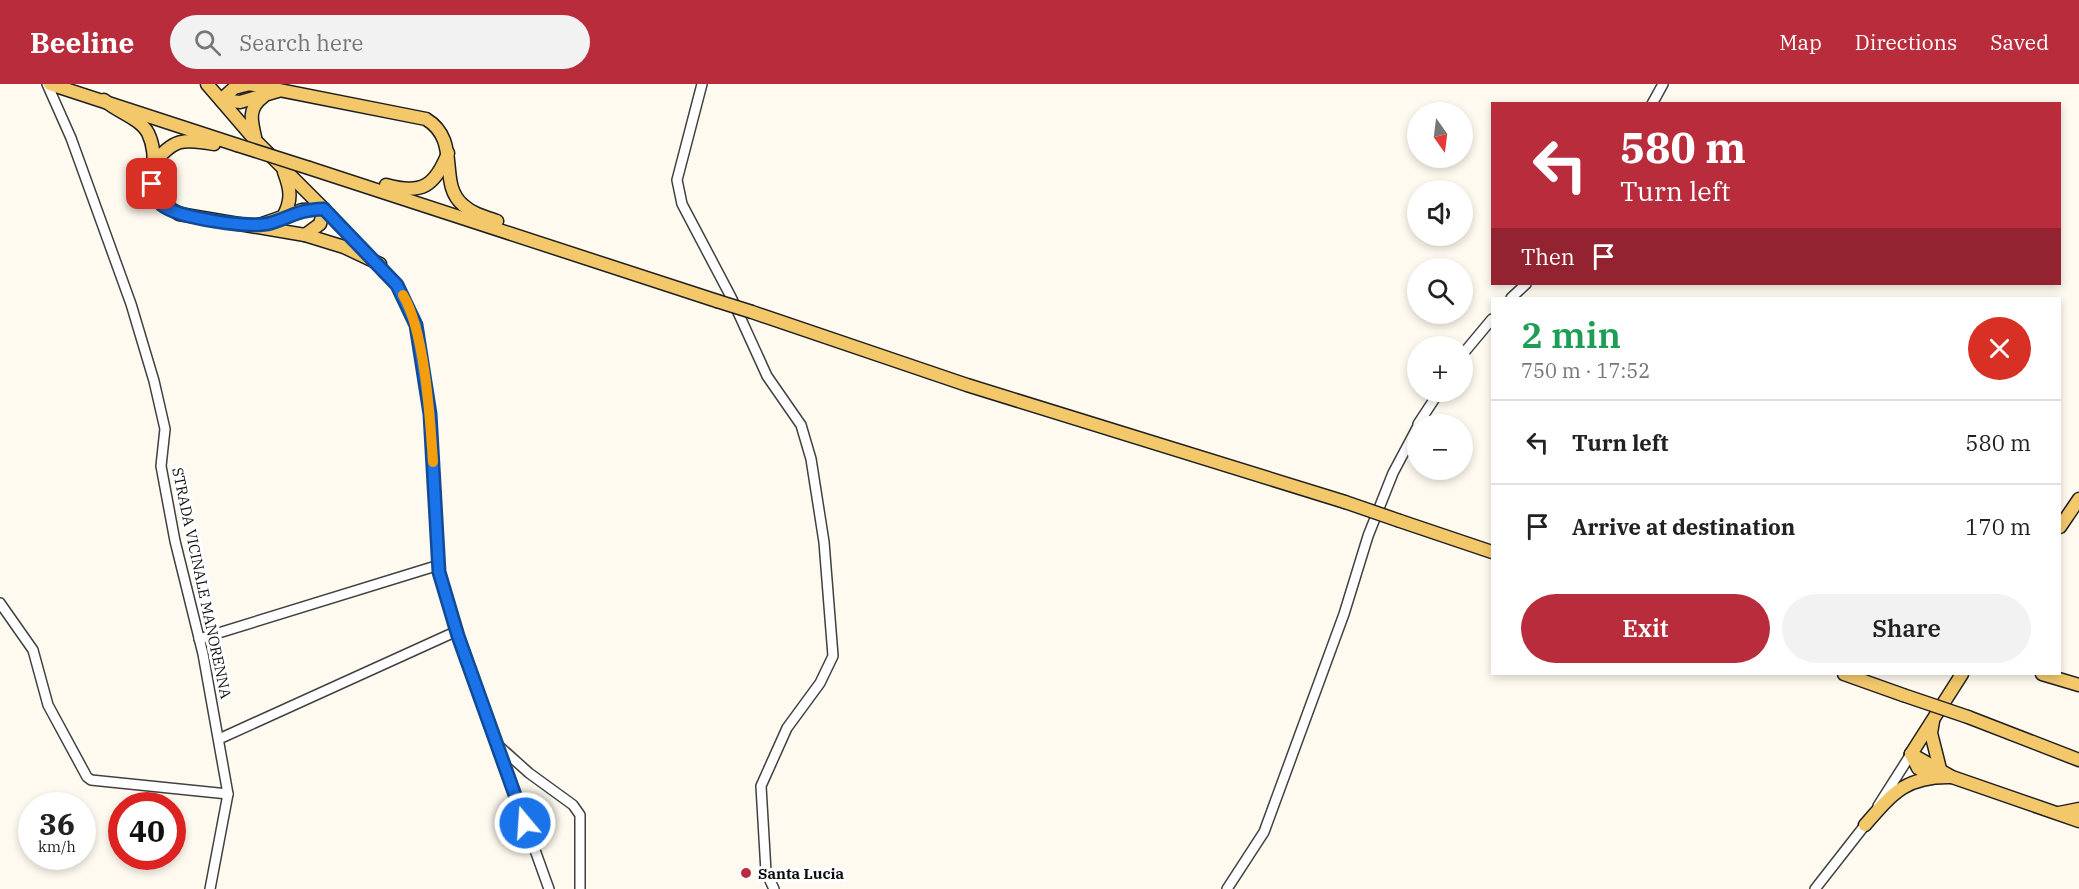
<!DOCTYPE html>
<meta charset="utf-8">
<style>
body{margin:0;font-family:"IBM Plex Serif",serif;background:#f2f2f2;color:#222;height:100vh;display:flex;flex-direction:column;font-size:22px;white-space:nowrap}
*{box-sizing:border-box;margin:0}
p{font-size:20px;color:#767676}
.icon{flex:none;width:33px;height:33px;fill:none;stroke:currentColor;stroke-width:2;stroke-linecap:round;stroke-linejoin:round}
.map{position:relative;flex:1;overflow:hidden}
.drawer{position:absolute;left:1491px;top:213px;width:570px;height:378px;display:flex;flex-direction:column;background:#fff;border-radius:0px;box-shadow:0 3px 9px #0003}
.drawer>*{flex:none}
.banner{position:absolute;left:1491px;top:18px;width:570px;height:183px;border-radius:0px;box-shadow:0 3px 9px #0003;background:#b82c3c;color:#fff;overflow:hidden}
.needle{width:39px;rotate:166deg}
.controls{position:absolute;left:1407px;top:18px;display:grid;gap:12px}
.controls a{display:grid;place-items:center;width:66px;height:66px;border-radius:50%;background:#fff;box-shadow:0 3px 9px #0003;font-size:30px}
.speed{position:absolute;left:18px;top:708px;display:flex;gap:12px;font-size:30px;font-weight:700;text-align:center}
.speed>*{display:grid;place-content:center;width:78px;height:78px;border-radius:50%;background:#fff;box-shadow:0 3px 9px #0003;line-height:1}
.speed small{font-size:15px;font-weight:400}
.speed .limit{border:9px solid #d22;background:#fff;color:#111}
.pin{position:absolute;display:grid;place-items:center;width:51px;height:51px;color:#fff;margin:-26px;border-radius:12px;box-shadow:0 3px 9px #0006}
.me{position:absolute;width:66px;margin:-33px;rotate:342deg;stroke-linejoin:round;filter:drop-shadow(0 0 4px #0008)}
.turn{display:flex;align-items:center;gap:21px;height:126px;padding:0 30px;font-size:27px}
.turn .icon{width:78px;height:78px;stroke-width:2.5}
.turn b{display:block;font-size:42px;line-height:51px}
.then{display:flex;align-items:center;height:57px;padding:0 30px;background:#0003;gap:12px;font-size:22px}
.round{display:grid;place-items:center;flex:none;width:63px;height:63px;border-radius:32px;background:#f2f2f2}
.head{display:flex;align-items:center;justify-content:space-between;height:102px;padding:0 30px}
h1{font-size:36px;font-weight:600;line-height:45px;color:#1e9e55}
.cta{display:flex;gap:12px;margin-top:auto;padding:12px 30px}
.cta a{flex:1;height:69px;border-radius:36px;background:#b82c3c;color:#fff;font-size:24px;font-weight:600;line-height:69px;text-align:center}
.cta a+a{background:#f2f2f2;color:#222}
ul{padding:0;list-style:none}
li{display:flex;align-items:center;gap:18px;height:84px;padding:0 30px;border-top:2px solid #e0e0e0}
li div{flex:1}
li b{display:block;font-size:22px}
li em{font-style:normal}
header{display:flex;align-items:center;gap:36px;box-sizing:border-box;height:84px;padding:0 30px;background:#b82c3c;color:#fff}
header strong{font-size:28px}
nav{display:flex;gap:33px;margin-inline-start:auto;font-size:21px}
.search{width:420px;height:54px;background:#f2f2f2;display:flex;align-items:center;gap:15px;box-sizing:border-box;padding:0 21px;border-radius:33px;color:#767676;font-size:22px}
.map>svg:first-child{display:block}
</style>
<header>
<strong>Beeline</strong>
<div class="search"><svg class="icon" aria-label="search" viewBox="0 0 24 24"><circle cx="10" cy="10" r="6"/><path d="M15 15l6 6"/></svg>Search here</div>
<nav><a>Map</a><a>Directions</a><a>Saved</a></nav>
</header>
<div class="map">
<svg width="2079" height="805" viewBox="0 0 2079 805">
<rect width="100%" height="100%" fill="#fefaef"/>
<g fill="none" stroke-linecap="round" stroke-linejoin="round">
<defs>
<g id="minor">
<path d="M47,0L71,54L131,220L154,297L165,345L161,382L175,457L203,570L228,710L210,805"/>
<path d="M702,0L677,96L682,120L731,213L767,292L801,341L811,375L824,458L833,572L820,599L787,644L761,702L766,788L774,805"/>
<path d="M1652,20L1663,0"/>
<path d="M324,125L397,201L415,241L430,330L439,488L458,552L549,805"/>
<path d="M1511,214L1526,200"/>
<path d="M1462,271L1492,235"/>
<path d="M1418,340L1439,308"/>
<path d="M0,519L33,566L48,621L87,693L91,696L228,710"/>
<path d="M199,555L439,481"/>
<path d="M219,655L457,547"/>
<path d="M500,663L529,689L573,721L580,731V805"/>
<path d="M1878,722L1911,670"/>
<path d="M1227,805L1264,748L1344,530L1368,452L1393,389L1418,342"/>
<path d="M1815,805L1869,736"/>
</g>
<g id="major">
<path d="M50,0L237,61"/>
<path d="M207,0L256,57L324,125"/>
<path d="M249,0L426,35C462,57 437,99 463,121C473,130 485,133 497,137"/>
<path d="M104,16C117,28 140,34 148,49C165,85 133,103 179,130L305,151L344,163L380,180"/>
<path d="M221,16L240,18L278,7"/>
<path d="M221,16L234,4L250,0"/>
<path d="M255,53C251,36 248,24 263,13"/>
<path d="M153,80C174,55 182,54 214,60"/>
<path d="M309,84L717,217"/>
<path d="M386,101C422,111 435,102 448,69"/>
<path d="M283,133C292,116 291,106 284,88"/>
<path d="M262,140L302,126L324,125"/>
<path d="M305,151L320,140L324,125"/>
<path d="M752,228L967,301L1345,418"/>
<path d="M1400,437L1492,468"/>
<path d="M2060,443L2079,415"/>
<path d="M1844,590L1903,611"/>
<path d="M2042,590L2079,601"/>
<path d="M1968,633L2079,676"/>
<path d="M1933,637L1931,649L1940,685"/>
<path d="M1911,670L1952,693L2079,737"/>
<path d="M1911,670L1962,590"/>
<path d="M1911,670L1918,684L1933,693"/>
<path d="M2059,729L2079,725"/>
<path d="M1865,741C1893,709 1906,692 1951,693"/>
</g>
</defs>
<use href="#minor" stroke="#414141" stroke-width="12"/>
<use href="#major" stroke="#1f1f1f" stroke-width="15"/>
<use href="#minor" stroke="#fff" stroke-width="9"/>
<use href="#major" stroke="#f2c86b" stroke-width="12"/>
<defs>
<g id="major-bridge">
<path d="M237,61L309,84"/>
<path d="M717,217L752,228"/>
<path d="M1345,418L1400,437"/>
<path d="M1903,611L1968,633"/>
</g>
</defs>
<use href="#major-bridge" stroke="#1f1f1f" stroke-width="15" stroke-linecap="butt"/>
<use href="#major-bridge" stroke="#f2c86b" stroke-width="12"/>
</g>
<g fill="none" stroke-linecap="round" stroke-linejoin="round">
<defs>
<path id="route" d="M152,100C155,106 157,116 162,121C178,134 250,145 271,139C294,132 297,126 324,125L397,201L416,241L430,330L439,488L458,552L525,739"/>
</defs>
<use href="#route" stroke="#114b97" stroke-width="15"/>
<use href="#route" stroke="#1a73e8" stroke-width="10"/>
<path stroke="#f59e0b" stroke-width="10" d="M403,211C425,248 430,334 433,378"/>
</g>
<circle fill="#b82c3c" stroke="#fff" stroke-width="2" cx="746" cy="789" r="6"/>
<g text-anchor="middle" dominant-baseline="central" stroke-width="6" stroke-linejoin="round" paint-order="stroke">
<g font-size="15" fill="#0e0e0e" stroke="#fff">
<text transform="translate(202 499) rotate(78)">STRADA VICINALE MANORENNA</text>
</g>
<g font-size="15" font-weight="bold" fill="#0e0e0e" stroke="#fff" text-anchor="start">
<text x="758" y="789">Santa Lucia</text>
</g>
</g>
</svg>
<div class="controls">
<a><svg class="needle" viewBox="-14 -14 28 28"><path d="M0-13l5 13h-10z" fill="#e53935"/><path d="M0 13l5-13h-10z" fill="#767676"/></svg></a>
<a><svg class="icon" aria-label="sound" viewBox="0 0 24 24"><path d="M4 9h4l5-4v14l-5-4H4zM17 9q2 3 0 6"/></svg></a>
<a><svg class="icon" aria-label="search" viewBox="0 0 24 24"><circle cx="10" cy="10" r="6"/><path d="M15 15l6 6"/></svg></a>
<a>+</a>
<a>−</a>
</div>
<div class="speed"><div>36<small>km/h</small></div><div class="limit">40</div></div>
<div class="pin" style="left:152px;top:100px;background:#d93025"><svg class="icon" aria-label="arrive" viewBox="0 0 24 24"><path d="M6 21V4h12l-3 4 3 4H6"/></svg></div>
<svg class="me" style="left:525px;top:739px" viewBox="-20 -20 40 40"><circle r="17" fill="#1a73e8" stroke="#fff" stroke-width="3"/><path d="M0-11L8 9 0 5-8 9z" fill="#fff"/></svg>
<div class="banner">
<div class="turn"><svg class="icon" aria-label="left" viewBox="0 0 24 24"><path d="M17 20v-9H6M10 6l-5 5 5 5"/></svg><div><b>580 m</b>Turn left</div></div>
<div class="then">Then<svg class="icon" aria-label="arrive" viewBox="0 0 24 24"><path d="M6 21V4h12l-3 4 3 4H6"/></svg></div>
</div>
<section class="drawer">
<div class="head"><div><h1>2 min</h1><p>750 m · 17:52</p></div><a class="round" style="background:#d93025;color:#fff"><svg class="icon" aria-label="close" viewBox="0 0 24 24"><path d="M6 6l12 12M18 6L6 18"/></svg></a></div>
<ul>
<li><svg class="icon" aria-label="left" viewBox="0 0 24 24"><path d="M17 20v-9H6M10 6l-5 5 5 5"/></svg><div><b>Turn left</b></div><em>580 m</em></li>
<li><svg class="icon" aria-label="arrive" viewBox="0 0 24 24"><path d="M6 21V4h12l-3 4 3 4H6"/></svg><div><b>Arrive at destination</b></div><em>170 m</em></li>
</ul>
<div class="cta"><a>Exit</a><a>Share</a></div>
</section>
</div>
